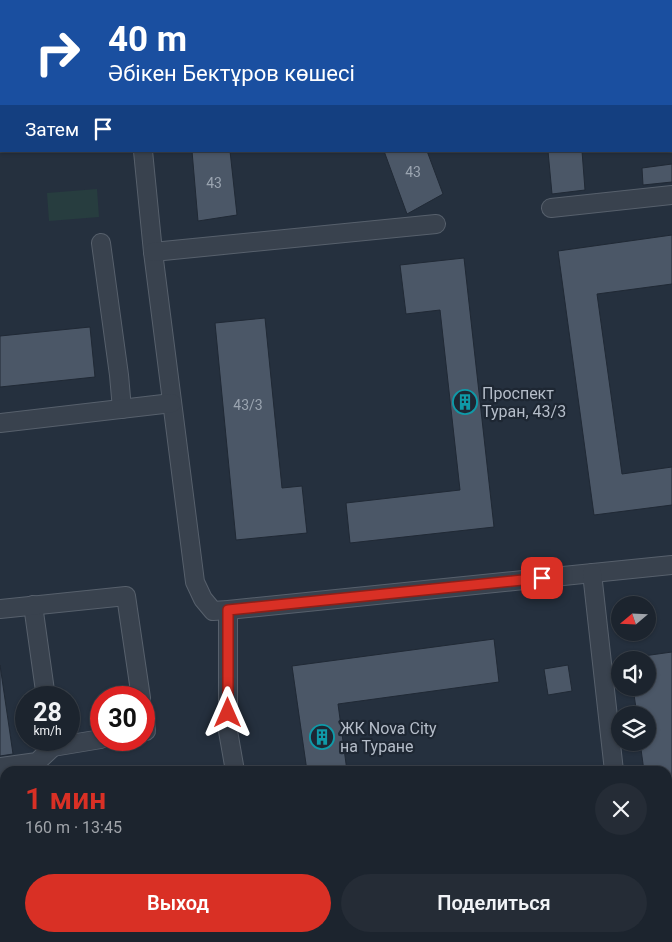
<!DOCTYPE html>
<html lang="ru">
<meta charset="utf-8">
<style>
body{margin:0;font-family:Roboto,sans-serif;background:#252c36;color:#f1f3f6;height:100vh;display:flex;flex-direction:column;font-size:19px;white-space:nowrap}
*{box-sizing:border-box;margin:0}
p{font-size:16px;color:#a0a4aa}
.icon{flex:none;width:28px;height:28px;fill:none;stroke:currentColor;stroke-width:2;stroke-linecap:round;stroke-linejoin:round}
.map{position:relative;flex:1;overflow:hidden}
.drawer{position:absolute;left:0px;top:766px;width:672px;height:176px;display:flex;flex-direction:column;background:#1c242e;border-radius:15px 15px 0 0;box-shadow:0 1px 4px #0004,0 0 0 1px #3a414a}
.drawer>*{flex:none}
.hud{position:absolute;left:0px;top:0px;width:672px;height:152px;box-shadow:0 1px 4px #0004,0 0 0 1px #3a414a;background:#1a4fa0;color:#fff;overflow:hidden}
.needle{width:32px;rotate:251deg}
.tools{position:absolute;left:611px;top:596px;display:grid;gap:10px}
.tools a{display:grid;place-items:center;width:45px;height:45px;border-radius:50%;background:#1c242e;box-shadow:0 1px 4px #0004,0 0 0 1px #3a414a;font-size:25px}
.speed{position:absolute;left:15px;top:686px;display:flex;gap:10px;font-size:25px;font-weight:700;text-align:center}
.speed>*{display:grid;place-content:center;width:65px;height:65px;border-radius:50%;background:#1c242e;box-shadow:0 1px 4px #0004,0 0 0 1px #3a414a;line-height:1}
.speed small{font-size:12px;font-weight:400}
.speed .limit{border:8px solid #d22;background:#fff;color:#111}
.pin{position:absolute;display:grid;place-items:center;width:42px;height:42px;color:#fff;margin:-21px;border-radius:10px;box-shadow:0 2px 8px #0006}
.me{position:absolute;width:55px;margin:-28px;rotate:0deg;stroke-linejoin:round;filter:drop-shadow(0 0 4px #0008)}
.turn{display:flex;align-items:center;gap:18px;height:105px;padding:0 25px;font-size:22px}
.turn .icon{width:65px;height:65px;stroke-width:2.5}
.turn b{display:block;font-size:35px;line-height:42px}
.then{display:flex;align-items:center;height:48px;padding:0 25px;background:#0003;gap:10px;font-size:19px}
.round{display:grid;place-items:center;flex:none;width:52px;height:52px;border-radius:26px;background:#252c36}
.headline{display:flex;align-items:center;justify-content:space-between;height:85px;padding:0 25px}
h1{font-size:30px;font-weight:600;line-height:38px;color:#d93025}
.action{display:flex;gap:10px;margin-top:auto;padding:10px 25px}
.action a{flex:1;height:58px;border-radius:30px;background:#d93025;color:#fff;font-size:20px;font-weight:600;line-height:58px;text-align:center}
.action a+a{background:#252c36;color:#f1f3f6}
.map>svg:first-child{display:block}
</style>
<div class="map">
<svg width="672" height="942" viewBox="0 0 672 942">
<rect width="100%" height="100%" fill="#25303e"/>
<path fill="#273d3f" d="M97,189L99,217L49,221L47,193Z"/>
<g fill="#4b5767" stroke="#202935">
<path d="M671,33H672L671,72Z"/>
<path d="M192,151H230L237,215L198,221Z"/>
<path d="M384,151H427L443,194L407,214Z"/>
<path d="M548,151H582L585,190L552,194Z"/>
<path d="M672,164V182L643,185L642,168Z"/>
<path d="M672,235V284L597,294L622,474L672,467V505L594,515L558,251Z"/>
<path d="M464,258L494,527L350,543L346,503L460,490L440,310L406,314L400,265Z"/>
<path d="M265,318L282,488L302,486L307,533L236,540L215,323Z"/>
<path d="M90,327L95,377L0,387V336Z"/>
<path d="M494,639L499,682L338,704L347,771H307L292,666Z"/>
<path d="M672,652V941L668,942V771H644L640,742H648V715H637L633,688H648V660H629V658Z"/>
<path d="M0,665L13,754L0,756Z"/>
<path d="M568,665L572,691L548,695L544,669Z"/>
<path d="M79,767L80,771H44Z"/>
<path d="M151,768V771H122Z"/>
</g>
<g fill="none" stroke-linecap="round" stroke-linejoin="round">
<defs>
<g id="minor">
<path d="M244,0V1"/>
<path d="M506,1L518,0"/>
<path d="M143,151L153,252L195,582L203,599L213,611L228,610L672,565"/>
<path d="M551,208L672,195"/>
<path d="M101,243L119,375L122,409"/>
<path d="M153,252L436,224"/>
<path d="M0,423L172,403"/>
<path d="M592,573L614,771"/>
<path d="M33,605L46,698"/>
<path d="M0,609L126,596L141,698"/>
<path d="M228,610V731L235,771"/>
<path d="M144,713L146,731H144"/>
<path d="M52,740L53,747L101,739"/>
<path d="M0,767L37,762L53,747"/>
<path d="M0,927L5,926"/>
<path d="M263,938L264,942"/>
<path d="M632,938L633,942"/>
<path d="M284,942L317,938"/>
<path d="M498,942C513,940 543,933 555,942"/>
</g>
</defs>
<use href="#minor" stroke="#57606c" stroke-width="20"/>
<use href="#minor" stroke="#39424e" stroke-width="18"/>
</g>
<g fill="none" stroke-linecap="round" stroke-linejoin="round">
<defs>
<path id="route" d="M228,713V610L542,578"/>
</defs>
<use href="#route" stroke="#8d1f18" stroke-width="12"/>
<use href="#route" stroke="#d93025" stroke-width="9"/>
</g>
<defs>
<symbol id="building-ring" viewBox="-11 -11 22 22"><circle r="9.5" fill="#1e2733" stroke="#0f9aa8" stroke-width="1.5"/><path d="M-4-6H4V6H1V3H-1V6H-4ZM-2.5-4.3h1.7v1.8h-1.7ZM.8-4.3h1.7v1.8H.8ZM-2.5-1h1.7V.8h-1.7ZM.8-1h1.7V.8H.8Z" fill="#0f9aa8"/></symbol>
</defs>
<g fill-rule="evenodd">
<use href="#building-ring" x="451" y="388" width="28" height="28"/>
<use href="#building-ring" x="308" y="723" width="28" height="28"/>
</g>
<g text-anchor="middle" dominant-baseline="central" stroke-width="4.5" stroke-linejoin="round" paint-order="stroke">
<g font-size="14" fill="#9aa4b0">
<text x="413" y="172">43</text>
<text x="214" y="183">43</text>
<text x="248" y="405">43/3</text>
</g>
<g font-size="16" fill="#b5bdc9" stroke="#1e2733" text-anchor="start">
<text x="482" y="393">Проспект<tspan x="482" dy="18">Туран, 43/3</tspan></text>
<text x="340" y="728">ЖК Nova City<tspan x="340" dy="18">на Туране</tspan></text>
</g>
</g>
</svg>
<div class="tools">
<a><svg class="needle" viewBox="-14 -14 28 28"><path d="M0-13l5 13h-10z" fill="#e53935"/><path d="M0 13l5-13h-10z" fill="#a0a4aa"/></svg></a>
<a><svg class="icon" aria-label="sound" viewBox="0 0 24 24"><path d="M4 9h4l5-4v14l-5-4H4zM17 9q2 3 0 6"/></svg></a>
<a><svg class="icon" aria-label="layers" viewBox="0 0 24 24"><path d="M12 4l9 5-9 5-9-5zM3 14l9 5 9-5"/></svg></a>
</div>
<div class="speed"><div>28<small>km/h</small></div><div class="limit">30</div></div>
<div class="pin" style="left:542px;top:578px;background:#d93025"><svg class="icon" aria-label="arrive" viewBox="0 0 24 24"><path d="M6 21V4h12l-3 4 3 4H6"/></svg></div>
<svg class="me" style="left:228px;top:713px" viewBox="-20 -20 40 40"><path d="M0-17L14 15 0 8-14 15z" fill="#d93025" stroke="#fff" stroke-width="4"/></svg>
<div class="hud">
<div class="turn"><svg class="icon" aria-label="right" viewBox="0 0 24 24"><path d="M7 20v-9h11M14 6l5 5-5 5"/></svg><div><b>40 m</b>Әбікен Бектұров көшесі</div></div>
<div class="then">Затем<svg class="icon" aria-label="arrive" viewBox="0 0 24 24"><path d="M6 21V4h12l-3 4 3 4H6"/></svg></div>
</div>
<section class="drawer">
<div class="headline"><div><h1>1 мин</h1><p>160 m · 13:45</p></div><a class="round"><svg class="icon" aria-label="close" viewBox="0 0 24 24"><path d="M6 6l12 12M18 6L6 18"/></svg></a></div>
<div class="action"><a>Выход</a><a>Поделиться</a></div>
</section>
</div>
